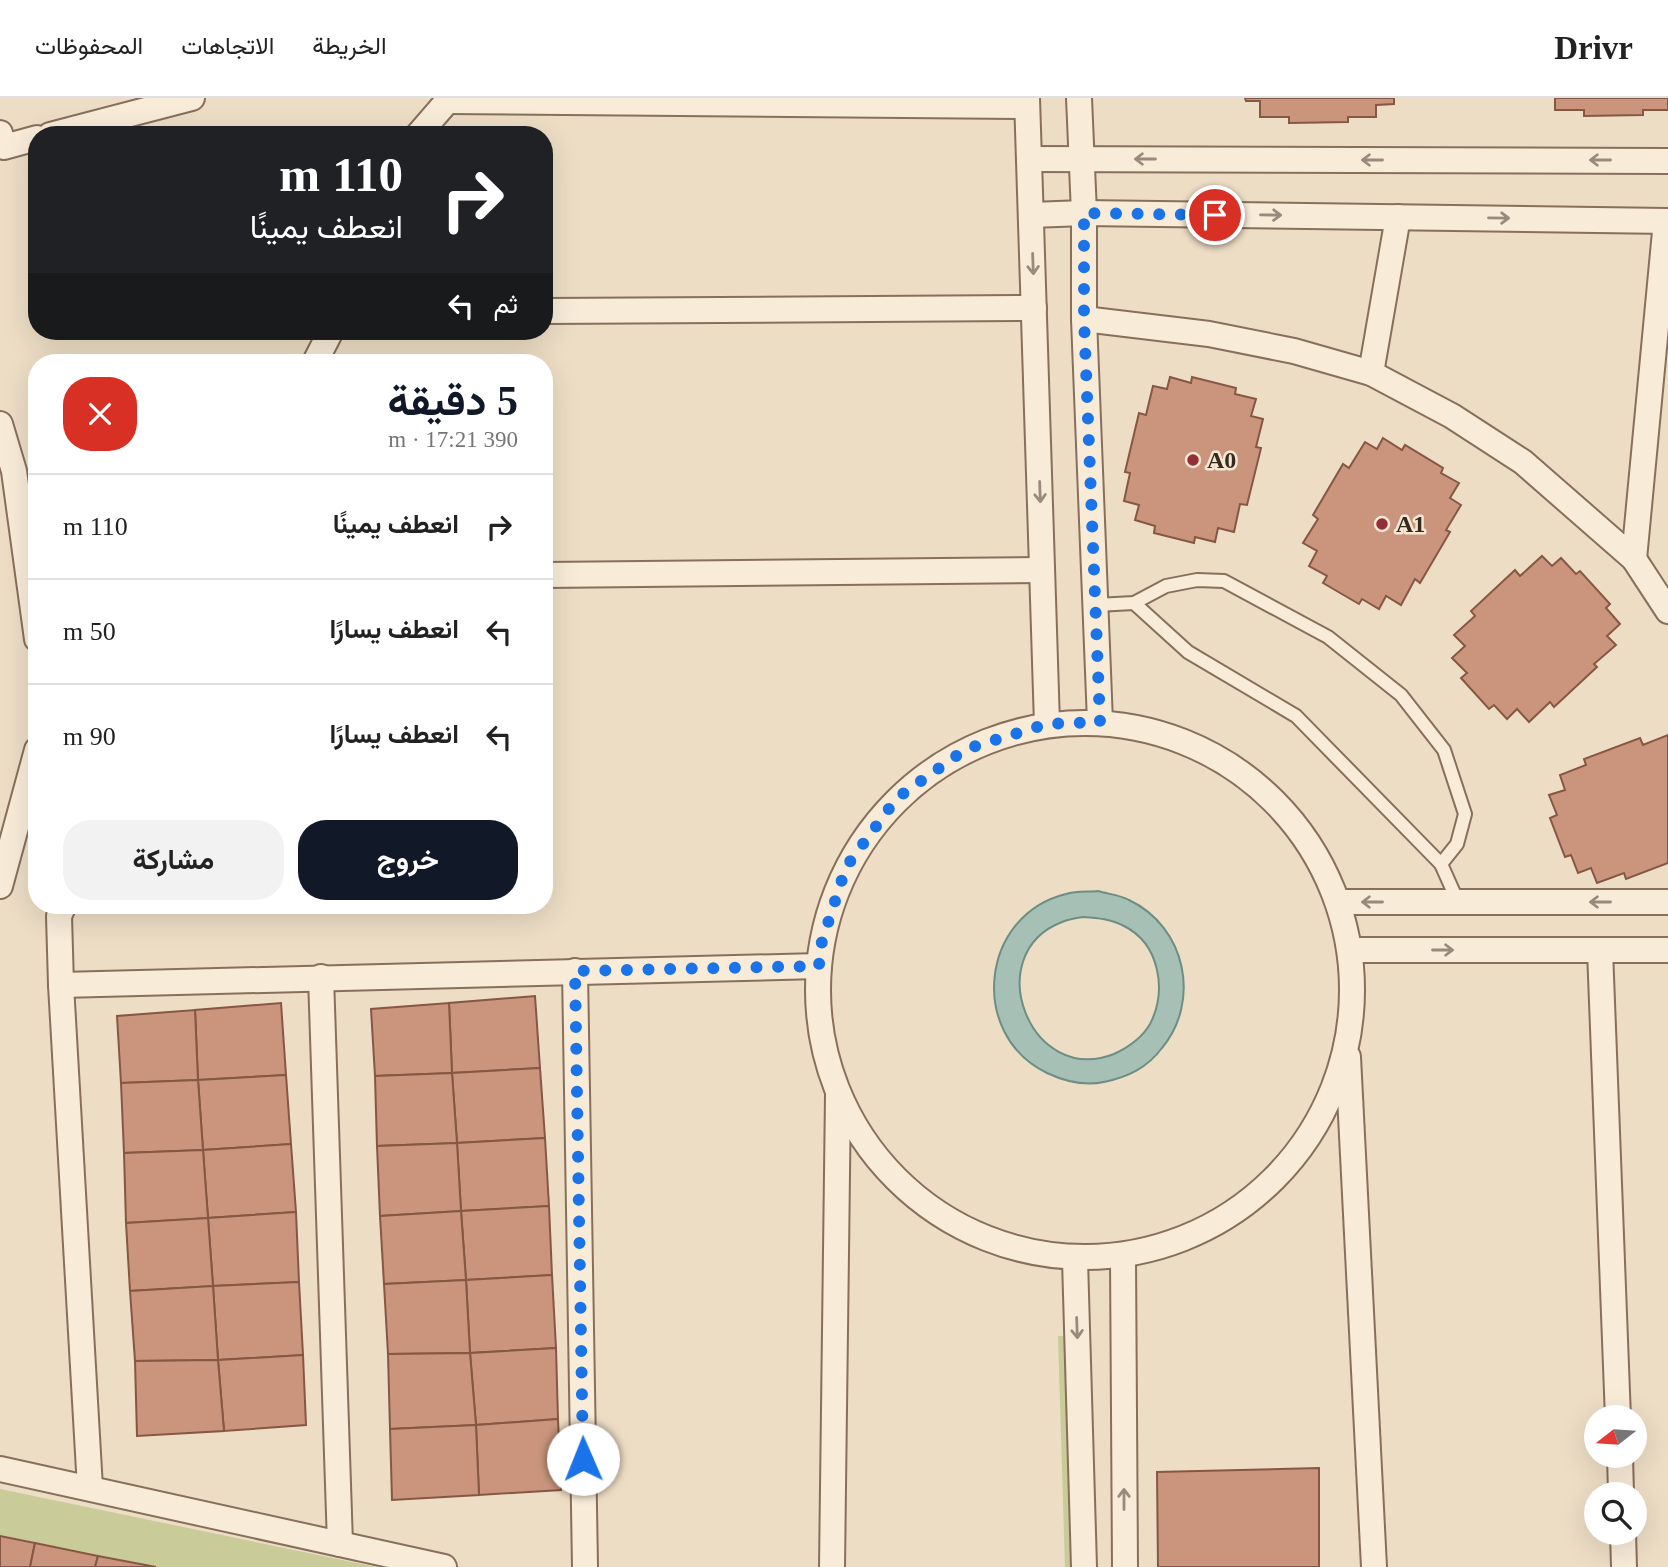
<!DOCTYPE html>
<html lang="ar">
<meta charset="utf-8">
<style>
body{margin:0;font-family:"Times New Roman",Vazirmatn,serif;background:#f2f2f2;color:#222;direction:rtl;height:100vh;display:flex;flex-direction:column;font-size:26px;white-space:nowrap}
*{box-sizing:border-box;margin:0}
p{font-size:23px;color:#767676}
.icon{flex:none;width:38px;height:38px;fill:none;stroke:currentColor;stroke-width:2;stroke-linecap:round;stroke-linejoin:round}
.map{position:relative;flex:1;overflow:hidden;direction:ltr}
.side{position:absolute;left:28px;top:256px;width:525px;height:560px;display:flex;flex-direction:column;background:#fff;border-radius:28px;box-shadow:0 7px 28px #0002;direction:rtl}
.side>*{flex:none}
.hud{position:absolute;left:28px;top:28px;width:525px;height:214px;border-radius:28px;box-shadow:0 7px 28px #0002;direction:rtl;background:#202124;color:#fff;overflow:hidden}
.needle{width:46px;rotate:253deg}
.buttons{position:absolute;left:1584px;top:1307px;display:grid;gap:14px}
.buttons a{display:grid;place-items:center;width:63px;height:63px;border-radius:50%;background:#fff;box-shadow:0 7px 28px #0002;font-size:35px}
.pin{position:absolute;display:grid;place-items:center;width:60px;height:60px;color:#fff;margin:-30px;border:4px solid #fff;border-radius:50%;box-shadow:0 2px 7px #0007}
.me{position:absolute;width:77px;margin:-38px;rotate:359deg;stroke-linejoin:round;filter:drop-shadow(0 0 5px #0008)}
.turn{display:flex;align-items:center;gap:24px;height:147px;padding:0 35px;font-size:32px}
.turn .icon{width:91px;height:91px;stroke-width:2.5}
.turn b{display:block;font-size:49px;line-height:60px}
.then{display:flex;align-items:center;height:66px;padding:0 35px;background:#0003;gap:14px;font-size:26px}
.round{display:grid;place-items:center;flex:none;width:74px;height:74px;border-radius:28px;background:#f2f2f2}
.headline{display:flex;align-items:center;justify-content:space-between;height:119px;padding:0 35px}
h1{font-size:42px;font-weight:700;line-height:52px;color:#111827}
.action{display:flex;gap:14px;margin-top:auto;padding:14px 35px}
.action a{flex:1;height:80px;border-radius:28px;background:#111827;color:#fff;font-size:28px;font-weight:700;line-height:80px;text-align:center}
.action a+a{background:#f2f2f2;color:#222}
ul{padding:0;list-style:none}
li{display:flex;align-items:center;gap:21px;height:105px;padding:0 35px;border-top:2px solid #e0e0e0}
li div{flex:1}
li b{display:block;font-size:26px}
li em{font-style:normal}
header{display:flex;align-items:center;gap:42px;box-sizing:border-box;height:98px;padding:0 35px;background:#fff;border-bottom:2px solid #e0e0e0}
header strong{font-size:33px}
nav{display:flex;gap:38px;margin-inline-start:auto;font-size:24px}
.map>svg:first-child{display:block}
</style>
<header>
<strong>Drivr</strong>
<nav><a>الخريطة</a><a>الاتجاهات</a><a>المحفوظات</a></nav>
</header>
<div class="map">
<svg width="1668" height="1469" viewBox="0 0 1668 1469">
<rect width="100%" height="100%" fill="#edddc5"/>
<g fill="#c9cb99">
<path d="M1058,1238H1076L1083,1469H1065Z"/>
<path d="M0,1391L376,1469H155L0,1437Z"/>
</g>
<path fill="#a7c0b6" stroke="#6d8e83" stroke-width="2" fill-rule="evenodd" d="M1098,793C1108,796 1120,797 1129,802C1186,829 1201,903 1162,950C1147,970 1128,979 1104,984C1085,988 1064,983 1047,975C968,937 980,817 1066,796C1076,793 1088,794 1098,793ZM1083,819C1098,820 1111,821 1124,828C1160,846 1167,893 1150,926C1142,940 1129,949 1114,956C1030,989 979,856 1062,824C1069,821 1076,820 1083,819Z"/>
<g fill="#ca957c" stroke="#865742" stroke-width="2">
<path d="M1245,0H1394V6L1376,7V19H1348V24L1289,25V19H1260V3H1246Z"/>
<path d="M1555,0H1668V12H1643V17L1584,18V12H1555Z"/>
<path d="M1170,279L1191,285L1192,279L1236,290L1235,296L1256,301L1251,318L1263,321L1256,349L1261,350L1247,407L1240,406L1234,434L1218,430L1215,444L1195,439L1194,445L1154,435L1155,428L1135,422L1139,407L1124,403L1130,375L1125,374L1139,315L1146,317L1153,288L1167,291Z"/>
<path d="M1383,340L1402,352L1405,347L1443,370L1441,375L1459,385L1450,400L1461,407L1446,432L1450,434L1420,485L1415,481L1401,507L1386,498L1379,511L1362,501L1359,506L1323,485L1327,478L1309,468L1317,453L1303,445L1318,421L1313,417L1343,366L1349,370L1365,344L1377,351Z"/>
<path d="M1542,458L1552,468L1561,460L1576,476L1580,473L1610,506L1606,510L1620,526L1607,538L1616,547L1594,566L1597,569L1554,609L1550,604L1529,624L1517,611L1507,621L1494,607L1489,611L1461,580L1467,575L1452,560L1465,548L1454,537L1475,518L1471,513L1515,472L1520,478Z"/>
<path d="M1668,637V765L1626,781L1624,775L1597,785L1591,770L1578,775L1571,757L1565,759L1550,720L1557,717L1549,697L1565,692L1560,677L1586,667L1584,661L1640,640L1643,647Z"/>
<path d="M535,898L540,970L452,975L449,905Z"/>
<path d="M281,905L286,977L198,982L195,912Z"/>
<path d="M449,905L452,975L375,978L371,911Z"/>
<path d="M195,912L198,982L121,985L117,918Z"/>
<path d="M540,970L545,1040L457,1045L452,975Z"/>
<path d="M452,975L457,1045L377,1048L375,978Z"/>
<path d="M286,977L291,1046L203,1052L198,982Z"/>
<path d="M198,982L203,1052L124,1055L121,985Z"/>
<path d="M545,1040L549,1108L461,1113L457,1045Z"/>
<path d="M457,1045L461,1113L380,1118L377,1048Z"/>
<path d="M291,1046L296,1114L208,1120L203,1052Z"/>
<path d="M203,1052L208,1120L126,1125L124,1055Z"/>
<path d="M549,1108L552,1177L466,1182L461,1113Z"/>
<path d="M461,1113L466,1182L384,1186L380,1118Z"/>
<path d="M296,1114L299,1184L213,1188L208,1120Z"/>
<path d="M208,1120L213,1188L130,1193L126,1125Z"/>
<path d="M552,1177L556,1250L470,1255L466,1182Z"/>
<path d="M466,1182L470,1255L388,1256L384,1186Z"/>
<path d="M299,1184L303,1257L218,1262L213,1188Z"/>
<path d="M213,1188L218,1262L135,1263L130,1193Z"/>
<path d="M556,1250L558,1321L476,1327L470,1255Z"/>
<path d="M470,1255L476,1327L390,1331L388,1256Z"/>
<path d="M303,1257L306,1327L224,1333L218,1262Z"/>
<path d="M218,1262L224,1333L137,1338L135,1263Z"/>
<path d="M558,1321L561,1392L479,1397L476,1327Z"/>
<path d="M476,1327L479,1397L392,1402L390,1331Z"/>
<path d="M1319,1370V1469H1158L1157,1374Z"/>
<path d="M0,1438L35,1445L30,1469H0Z"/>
<path d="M35,1445L98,1458L95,1469H30Z"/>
<path d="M98,1458L156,1469H95Z"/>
</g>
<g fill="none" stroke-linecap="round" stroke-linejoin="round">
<defs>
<g id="service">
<path d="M1134,505L1188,554L1296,618L1441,766L1458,804"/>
<path d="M1096,507L1134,505L1166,488L1197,482L1224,483L1328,539L1401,597L1444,652L1465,716L1457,746L1441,766"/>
</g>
<g id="minor">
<path d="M1027,0L1047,626"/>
<path d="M1079,0L1084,115V221L1100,624"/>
<path d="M447,3L1027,8"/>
<path d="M0,35L4,49L37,40"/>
<path d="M50,37L192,0"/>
<path d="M418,37L450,0"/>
<path d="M1030,61L1668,63"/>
<path d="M1031,117L1084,115L1668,123"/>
<path d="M544,213L1034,210"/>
<path d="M1084,221L1209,236L1294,253L1371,275L1452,318L1523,364L1634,461L1668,513"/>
<path d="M315,264L331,233"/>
<path d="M1371,275L1398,119"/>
<path d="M0,326L14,373L37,541"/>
<path d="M1634,461L1666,123"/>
<path d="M544,477L1042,472"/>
<circle cx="1085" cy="892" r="267"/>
<path d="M0,788L37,652"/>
<path d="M1338,804H1668"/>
<path d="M64,807L59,818L61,887L90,1390"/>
<path d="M1350,852H1668"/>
<path d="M1600,852L1618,1320"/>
<path d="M575,873L585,1469"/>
<path d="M321,879L340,1446"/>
<path d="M61,887L819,868"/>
<path d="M1348,959L1374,1469"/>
<path d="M1123,1160L1125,1469"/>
<path d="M1075,1162L1084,1469"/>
<path d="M1620,1358L1621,1396"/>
<path d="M0,1371L444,1469"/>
<path d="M1623,1435L1624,1469"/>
<path d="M832,1469L838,997"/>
</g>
</defs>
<use href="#service" stroke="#876f5c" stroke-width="16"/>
<use href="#minor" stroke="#876f5c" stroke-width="28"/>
<use href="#service" stroke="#f8ebd8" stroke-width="12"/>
<use href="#minor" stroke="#f8ebd8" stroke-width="24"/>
</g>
<defs><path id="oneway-shaft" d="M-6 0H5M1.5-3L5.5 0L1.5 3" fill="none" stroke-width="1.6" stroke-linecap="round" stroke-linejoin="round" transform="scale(1.75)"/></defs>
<g stroke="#988a7c">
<use href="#oneway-shaft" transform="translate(1145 61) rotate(-180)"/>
<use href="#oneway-shaft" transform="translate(1372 62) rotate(-180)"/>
<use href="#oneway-shaft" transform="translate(1600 62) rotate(-180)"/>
<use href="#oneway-shaft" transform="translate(1271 117) rotate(1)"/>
<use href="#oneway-shaft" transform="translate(1499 120) rotate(1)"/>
<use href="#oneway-shaft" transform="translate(1033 166) rotate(88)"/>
<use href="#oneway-shaft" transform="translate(1040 394) rotate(88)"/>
<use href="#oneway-shaft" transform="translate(1372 804) rotate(180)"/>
<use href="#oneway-shaft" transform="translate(1600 804) rotate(-180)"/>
<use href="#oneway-shaft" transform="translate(1443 852)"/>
<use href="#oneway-shaft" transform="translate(1077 1230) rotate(88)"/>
<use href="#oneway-shaft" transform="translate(1124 1401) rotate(-90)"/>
</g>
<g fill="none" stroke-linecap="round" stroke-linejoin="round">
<path stroke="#1a73e8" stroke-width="12" stroke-dasharray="0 21.6" d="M583,1361L575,873L819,868L820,850L846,769L897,700L966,651L1047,626L1100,624L1084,221V115L1215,117"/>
</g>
<g fill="#942e38" stroke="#f4e8d4" stroke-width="2.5">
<circle cx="1193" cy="362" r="7"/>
<circle cx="1382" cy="426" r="7"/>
</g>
<g text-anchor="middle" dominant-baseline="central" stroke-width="5" stroke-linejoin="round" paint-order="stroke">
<g font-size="24" font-weight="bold" fill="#38291f" stroke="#f4e8d4" text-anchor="start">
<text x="1207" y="362">A0</text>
<text x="1396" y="426">A1</text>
</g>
</g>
</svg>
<div class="buttons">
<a><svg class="needle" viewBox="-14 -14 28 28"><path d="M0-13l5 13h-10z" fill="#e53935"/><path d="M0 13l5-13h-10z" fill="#767676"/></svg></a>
<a><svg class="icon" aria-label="search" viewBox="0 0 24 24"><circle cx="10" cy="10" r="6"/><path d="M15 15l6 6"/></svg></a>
</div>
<div class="pin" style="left:1215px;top:117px;background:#d93025"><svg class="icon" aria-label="arrive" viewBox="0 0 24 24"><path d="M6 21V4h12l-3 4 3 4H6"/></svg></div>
<svg class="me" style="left:583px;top:1361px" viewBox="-20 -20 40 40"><circle r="19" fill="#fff"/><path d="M0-13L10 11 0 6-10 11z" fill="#1a73e8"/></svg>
<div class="hud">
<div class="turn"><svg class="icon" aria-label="right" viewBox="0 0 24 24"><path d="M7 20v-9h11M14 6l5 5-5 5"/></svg><div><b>110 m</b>انعطف يمينًا</div></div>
<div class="then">ثم<svg class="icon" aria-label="left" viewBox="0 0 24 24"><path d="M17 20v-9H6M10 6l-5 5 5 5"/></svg></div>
</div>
<section class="side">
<div class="headline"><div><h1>5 دقيقة</h1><p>390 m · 17:21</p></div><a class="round" style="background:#d93025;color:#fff"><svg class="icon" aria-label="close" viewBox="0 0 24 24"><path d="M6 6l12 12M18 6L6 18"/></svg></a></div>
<ul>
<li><svg class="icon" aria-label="right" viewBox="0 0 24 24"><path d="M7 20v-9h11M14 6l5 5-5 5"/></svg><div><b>انعطف يمينًا</b></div><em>110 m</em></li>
<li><svg class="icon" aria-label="left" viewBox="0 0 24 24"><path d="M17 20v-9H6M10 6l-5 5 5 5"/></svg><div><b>انعطف يسارًا</b></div><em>50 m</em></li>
<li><svg class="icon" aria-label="left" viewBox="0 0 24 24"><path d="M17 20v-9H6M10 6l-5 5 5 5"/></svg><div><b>انعطف يسارًا</b></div><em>90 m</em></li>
</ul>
<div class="action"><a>خروج</a><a>مشاركة</a></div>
</section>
</div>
